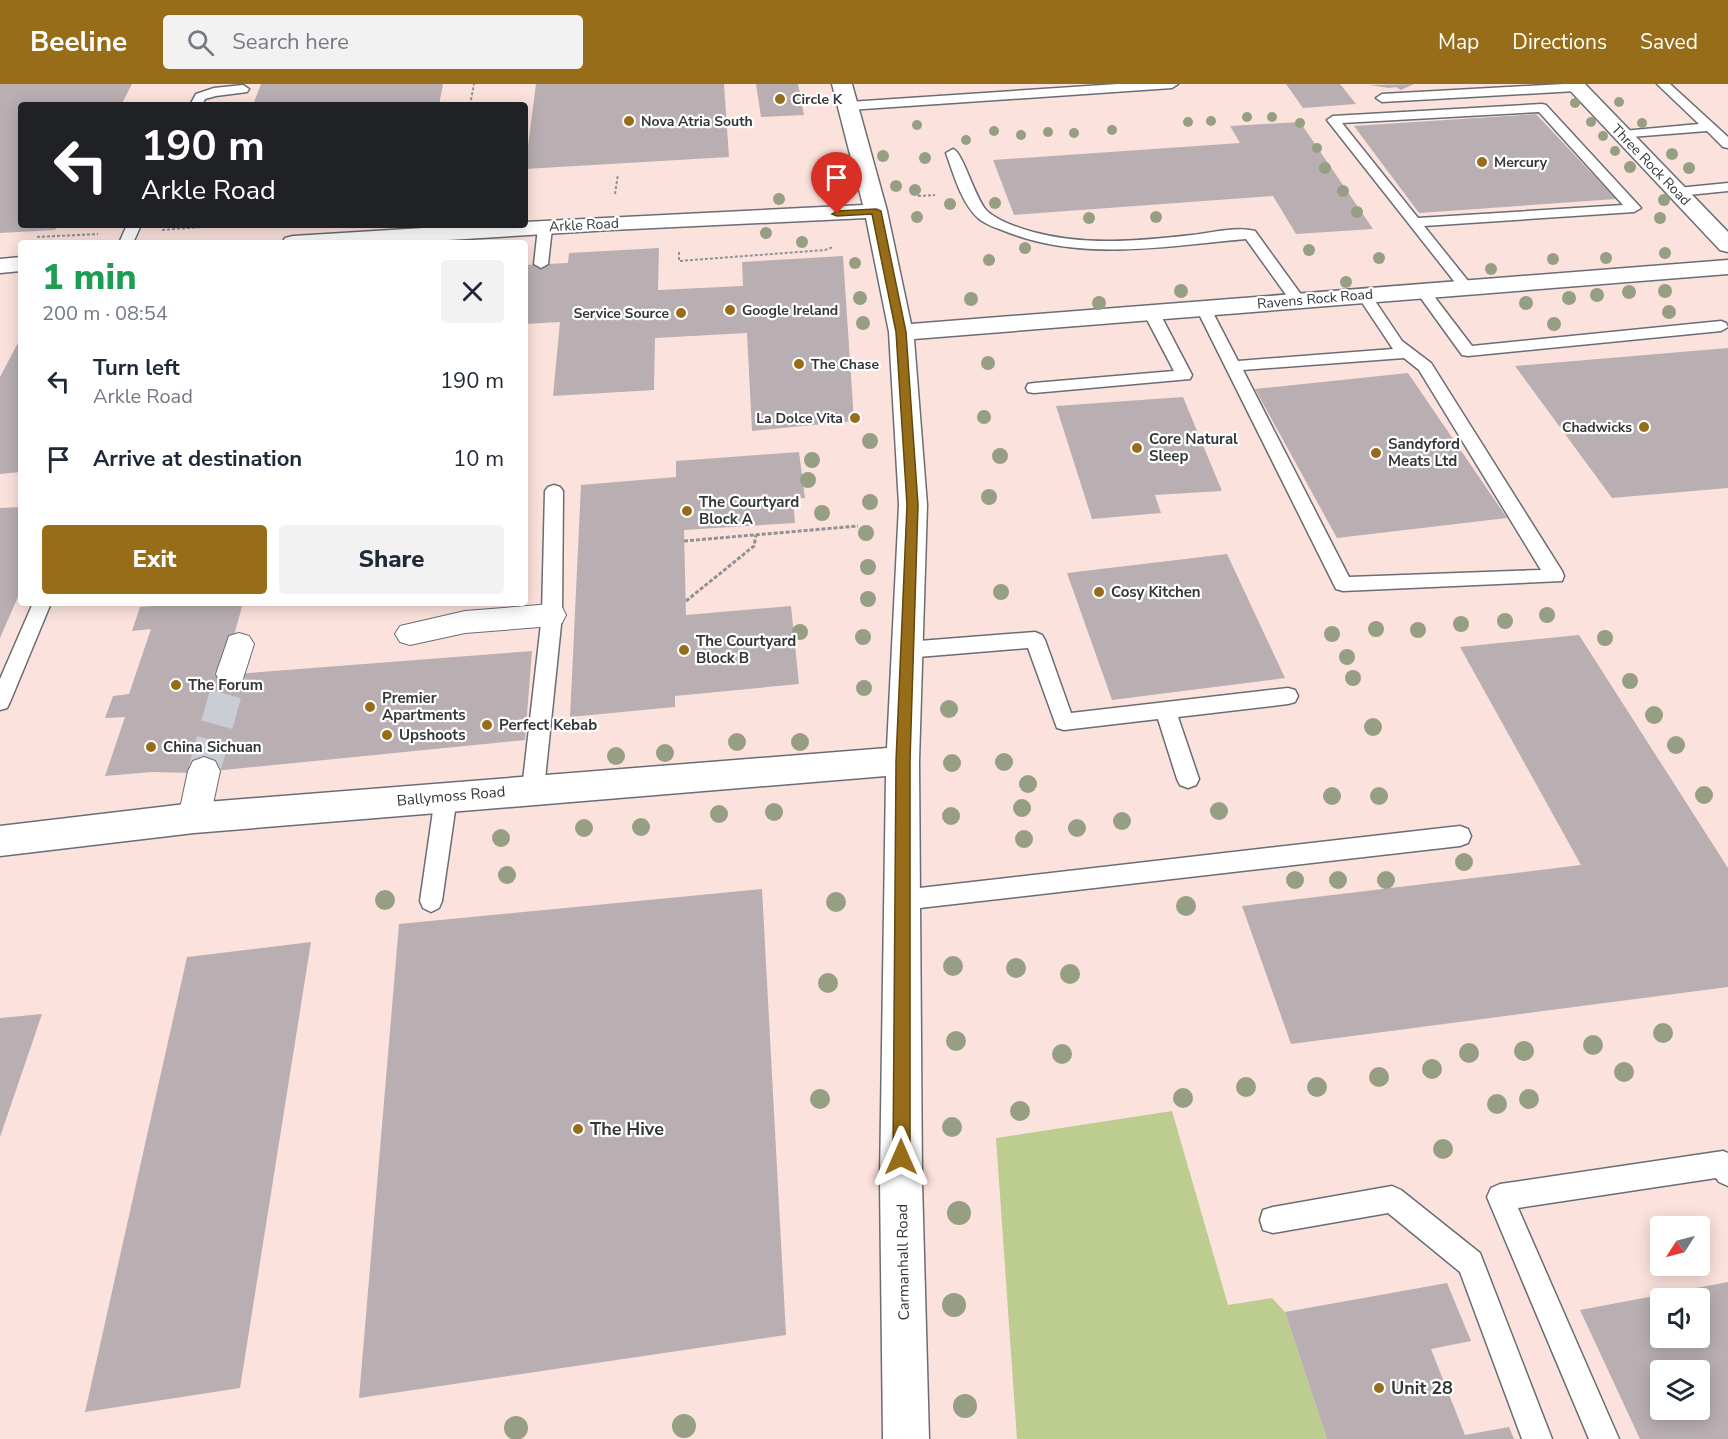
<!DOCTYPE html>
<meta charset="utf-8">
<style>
body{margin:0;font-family:"Nunito Sans",sans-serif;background:#f2f2f3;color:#1f2937;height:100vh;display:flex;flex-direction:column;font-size:22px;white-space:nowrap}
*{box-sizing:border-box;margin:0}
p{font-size:20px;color:#747a83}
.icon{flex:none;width:33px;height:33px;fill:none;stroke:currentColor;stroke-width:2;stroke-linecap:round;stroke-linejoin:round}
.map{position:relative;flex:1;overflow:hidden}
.panel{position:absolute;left:18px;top:156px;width:510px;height:366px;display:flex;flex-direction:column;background:#fff;border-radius:6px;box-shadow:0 3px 15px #0003}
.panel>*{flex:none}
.hud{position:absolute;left:18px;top:18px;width:510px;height:126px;border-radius:6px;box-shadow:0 3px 15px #0003;background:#202124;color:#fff;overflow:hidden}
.needle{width:39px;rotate:234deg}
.controls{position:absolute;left:1650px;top:1132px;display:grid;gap:12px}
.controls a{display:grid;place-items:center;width:60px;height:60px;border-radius:6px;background:#fff;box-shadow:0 3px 15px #0003;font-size:30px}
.pin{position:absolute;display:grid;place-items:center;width:51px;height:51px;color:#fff;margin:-62px -26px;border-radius:50% 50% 50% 0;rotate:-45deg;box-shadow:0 0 6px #0007}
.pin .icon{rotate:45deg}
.me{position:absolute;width:66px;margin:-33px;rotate:0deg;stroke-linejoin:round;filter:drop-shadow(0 0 4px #0008)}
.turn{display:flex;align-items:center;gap:21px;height:126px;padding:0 24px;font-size:27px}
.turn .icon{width:78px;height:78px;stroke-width:2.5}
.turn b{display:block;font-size:42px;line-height:51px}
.round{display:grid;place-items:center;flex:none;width:63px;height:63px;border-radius:6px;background:#f2f2f3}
.overview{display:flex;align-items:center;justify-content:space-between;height:102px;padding:0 24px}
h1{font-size:36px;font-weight:800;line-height:45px;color:#1e9e55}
.button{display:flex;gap:12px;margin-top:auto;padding:12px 24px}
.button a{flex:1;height:69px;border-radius:6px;background:#976d19;color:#fff;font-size:24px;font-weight:800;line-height:69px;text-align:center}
.button a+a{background:#f2f2f3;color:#1f2937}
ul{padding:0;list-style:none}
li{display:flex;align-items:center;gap:18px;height:78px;padding:0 24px}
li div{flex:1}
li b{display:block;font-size:22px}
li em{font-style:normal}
header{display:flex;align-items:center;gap:36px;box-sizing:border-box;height:84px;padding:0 30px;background:#976d19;color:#fff}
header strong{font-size:28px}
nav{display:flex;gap:33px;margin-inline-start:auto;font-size:21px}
.search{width:420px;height:54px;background:#f2f2f3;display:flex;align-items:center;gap:15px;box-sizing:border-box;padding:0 21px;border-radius:6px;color:#747a83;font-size:22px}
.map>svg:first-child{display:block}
</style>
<header>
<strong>Beeline</strong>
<div class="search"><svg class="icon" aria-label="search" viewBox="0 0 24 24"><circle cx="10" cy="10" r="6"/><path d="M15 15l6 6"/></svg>Search here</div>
<nav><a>Map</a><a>Directions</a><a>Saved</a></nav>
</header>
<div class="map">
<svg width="1728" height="1355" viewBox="0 0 1728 1355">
<rect width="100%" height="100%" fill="#eff3fa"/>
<path fill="#fce2dd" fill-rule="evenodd" d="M0,0H1728V1355H0ZM21,21H525V141H21ZM21,159H525V519H21ZM1660,1143H1700V1182H1660ZM1660,1215H1700V1254H1660ZM1660,1287H1700V1326H1660Z"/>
<path fill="#bdcd90" d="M1172,1027L1228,1221L1272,1214L1285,1228L1327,1355H1017L996,1054Z"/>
<g fill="#b9afb2" fill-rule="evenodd">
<path d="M0,0H132L121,21H21V141H58L55,146L0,149Z"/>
<path d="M261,0H443L439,21H253Z"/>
<path d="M536,0H724L729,73L525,85Z"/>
<path d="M756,0H798L804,31L761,33Z"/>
<path d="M1286,0H1340L1356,20L1303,24Z"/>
<path d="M1414,0L1401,6L1396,3L1389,4L1369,1Z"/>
<path d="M1536,30L1616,115L1419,129L1354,42Z"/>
<path d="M1300,38L1373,145L1296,150L1273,112L1014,131L993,76L1240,59L1230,42Z"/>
<path d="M659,164L658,206L743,202L742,178L843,172L854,337L752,347L747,249L655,254L654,306L553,312L560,238L525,240V181L568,179L569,169Z"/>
<path d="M21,253V388L0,390V293Z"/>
<path d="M1728,264V404L1612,414L1515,282Z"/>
<path d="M1408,289L1507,434L1337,454L1255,305Z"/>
<path d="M1183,313L1222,407L1155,411L1161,429L1092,435L1056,322Z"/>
<path d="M799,368L805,414L793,415L795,439L684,446L686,531L791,522L799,600L675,612V623L570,633L581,401L676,393V377Z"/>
<path d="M21,423V506L0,554V424Z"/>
<path d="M1227,470L1285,594L1112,616L1067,489Z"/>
<path d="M155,519H243L223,591L532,567L525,656L194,689L152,688L105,692L125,633L105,634L113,612L129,610L151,545L132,547L140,523L154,522Z"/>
<path d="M1579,551L1728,784V903L1291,960L1242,822L1581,781L1460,563Z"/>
<path d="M762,805L786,1251L359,1314L399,840Z"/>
<path d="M311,858L240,1304L85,1328L187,873Z"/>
<path d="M42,930L0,1053V934Z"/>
<path d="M1728,1198V1355H1640L1580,1226ZM1660,1215H1700V1254H1660ZM1660,1287H1700V1326H1660Z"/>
<path d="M1447,1199L1471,1257L1431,1265L1465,1351L1509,1343L1514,1355H1327L1285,1228Z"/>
</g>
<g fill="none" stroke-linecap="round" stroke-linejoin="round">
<path stroke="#cacdd3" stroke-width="32" stroke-dasharray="32 16" stroke-linecap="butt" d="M204,687L231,590"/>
<defs>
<g id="service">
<path d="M1118,0H1178L1172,4L849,26L843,22L849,18Z"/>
<path d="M1564,0H1579L1582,3L1576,7L1382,18L1376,14L1382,10Z"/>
<path d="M1657,0H1670L1728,53V64L1723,63L1707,47L1618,54L1617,51L1623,47L1699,40Z"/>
<path d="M243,1L249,5L247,8L216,12L205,15L202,21H190L196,10L214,4Z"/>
<path d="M1542,20L1546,21L1641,124L1634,128L1424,142L1473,203L1466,207L1461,206L1327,36L1333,32ZM1539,28L1623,121L1418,134L1342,39Z"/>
<path d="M953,65C963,68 975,115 987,127C998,137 1019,144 1033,148C1084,162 1139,157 1192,151C1211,149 1236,142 1255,147L1305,216L1297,221L1292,219L1246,155C1167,162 1083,178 1007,148C997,144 986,141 978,134C961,118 954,91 946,69Z"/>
<path d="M1728,99V107L1678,112L1671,108L1678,104Z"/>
<path d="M545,140L552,144L548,180L541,184L534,180L538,144Z"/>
<path d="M127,141H141L133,159H119Z"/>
<path d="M1422,202L1427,203L1472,262L1721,237L1726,239L1728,243L1721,247L1468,272L1462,271L1415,206Z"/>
<path d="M1364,206L1369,208L1402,257L1431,279L1562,487L1564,492L1562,497L1343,507L1336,505L1196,224L1199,221H1209L1238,277L1393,265L1357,211ZM1404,274L1419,286L1541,486L1349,493L1243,286Z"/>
<path d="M1151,223L1159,228L1192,291L1190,295L1034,309L1028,308L1026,304L1028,300L1034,299L1174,287L1143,228Z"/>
<path d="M554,401L560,403L563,407L562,531L544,705L541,712L533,714L525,712L522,705L542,531L545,407L548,403Z"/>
<path d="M33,519H51L10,618L7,624L0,626V595Z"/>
<path d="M1035,548L1042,551L1045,556L1071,629L1288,604L1295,606L1298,612L1295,618L1288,620L1178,633L1199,695L1196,701L1188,704L1180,701L1177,695L1158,635L1064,646L1057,644L1028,564L906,574L899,571L896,566L899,561L906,558Z"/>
<path d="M446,704L454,706L457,713L442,817L439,824L431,828L423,824L420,817L435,713L438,706Z"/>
<path d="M1460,742L1468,745L1471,752L1468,759L1460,762L902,826L894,823L891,816L894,809L902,806Z"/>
<path d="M1723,1067L1728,1069V1102L1719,1098L1716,1094L1518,1124L1619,1355H1589L1487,1113L1491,1104L1500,1100Z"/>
<path d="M1392,1102L1401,1106L1480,1169L1552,1355H1522L1460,1188L1388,1129L1273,1149L1263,1146L1260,1136L1263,1126L1273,1123Z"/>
</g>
<g id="pedestrian">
<path d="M552,520L562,523L566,531L562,539L552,542L465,549L410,561L400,558L395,550L400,542L465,527Z"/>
<path d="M239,549L249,552L254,560L242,598L231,602L220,598L216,590L229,552Z"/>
<path d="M204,673L215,677L220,687L210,734L206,744L194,748L182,744L178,734L188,687L193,677Z"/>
</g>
<g id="minor">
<path d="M832,0H852L887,127L911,240L1728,176V190L914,255L927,421L919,677L922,1097L929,1355H883L880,1097L886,692L194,749L0,772V742L194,719L887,664L899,421L889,248L866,134L611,146L399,159H282L285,154L293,152L473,141H525V138L863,121Z"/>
<path d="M1564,0H1585L1728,148V168L1720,166Z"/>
<path d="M21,173V187L0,189V175Z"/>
</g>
</defs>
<use href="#service" stroke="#6a6d74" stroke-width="3"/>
<use href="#pedestrian" stroke="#6a6d74" stroke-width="2"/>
<use href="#minor" stroke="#6a6d74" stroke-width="3"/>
<g stroke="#8f9297" stroke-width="2" stroke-dasharray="3 2" stroke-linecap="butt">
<path d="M470,21L474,0"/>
<path d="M615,110L618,90"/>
<path d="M918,112L935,111"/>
<path d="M162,146L228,141"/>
<path d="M37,153L98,150"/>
<path d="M679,168V177L825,166L833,163"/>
</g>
<g stroke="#8f9297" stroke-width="3" stroke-dasharray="4 2" stroke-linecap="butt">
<path d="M684,457L858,442"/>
<path d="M686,517L754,462L756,451"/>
</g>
<use href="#service" fill="#fff" fill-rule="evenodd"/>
<use href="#pedestrian" fill="#fff" fill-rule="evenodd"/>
<use href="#minor" fill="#fff" fill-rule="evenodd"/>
</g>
<g fill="#969f83">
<circle cx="1619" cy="18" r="5"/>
<circle cx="1575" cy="19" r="5"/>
<circle cx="1247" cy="33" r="5"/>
<circle cx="1272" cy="33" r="5"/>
<circle cx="1211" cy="37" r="5"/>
<circle cx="1188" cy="38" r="5"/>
<circle cx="1591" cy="38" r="5"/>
<circle cx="1300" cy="39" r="5"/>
<circle cx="1642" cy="39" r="5"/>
<circle cx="917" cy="41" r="5"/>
<circle cx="1112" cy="46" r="5"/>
<circle cx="994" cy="47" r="5"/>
<circle cx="1048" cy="48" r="5"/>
<circle cx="1074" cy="49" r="5"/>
<circle cx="1021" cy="51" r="5"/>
<circle cx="1603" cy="52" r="5"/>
<circle cx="966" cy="56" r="5"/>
<circle cx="1317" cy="64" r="5"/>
<circle cx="1615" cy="67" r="5"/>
<circle cx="1672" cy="70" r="6"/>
<circle cx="883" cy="72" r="6"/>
<circle cx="925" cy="74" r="6"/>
<circle cx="1630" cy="83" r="6"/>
<circle cx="1325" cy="84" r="6"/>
<circle cx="1689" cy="84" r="6"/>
<circle cx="896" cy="102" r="6"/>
<circle cx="915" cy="106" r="6"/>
<circle cx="1343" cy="107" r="6"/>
<circle cx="779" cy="115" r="6"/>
<circle cx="1664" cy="116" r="6"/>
<circle cx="995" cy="119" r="6"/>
<circle cx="950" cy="120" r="6"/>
<circle cx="1357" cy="128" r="6"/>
<circle cx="917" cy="133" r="6"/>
<circle cx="1156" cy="133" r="6"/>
<circle cx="1089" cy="134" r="6"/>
<circle cx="1660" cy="134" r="6"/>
<circle cx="766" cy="149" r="6"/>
<circle cx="802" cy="158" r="6"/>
<circle cx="1025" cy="164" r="6"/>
<circle cx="1309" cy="166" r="6"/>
<circle cx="1665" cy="169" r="6"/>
<circle cx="1379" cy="174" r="6"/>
<circle cx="1606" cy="174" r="6"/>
<circle cx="1553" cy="175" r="6"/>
<circle cx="989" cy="176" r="6"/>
<circle cx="855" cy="179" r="6"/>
<circle cx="1491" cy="185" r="6"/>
<circle cx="1346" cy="198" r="6"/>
<circle cx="1181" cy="207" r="7"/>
<circle cx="1665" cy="207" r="7"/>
<circle cx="1629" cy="208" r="7"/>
<circle cx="1597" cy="211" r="7"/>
<circle cx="860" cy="214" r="7"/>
<circle cx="1569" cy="214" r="7"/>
<circle cx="971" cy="215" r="7"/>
<circle cx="1099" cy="219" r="7"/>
<circle cx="1526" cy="219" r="7"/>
<circle cx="1669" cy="228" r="7"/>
<circle cx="863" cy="239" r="7"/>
<circle cx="1554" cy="240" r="7"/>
<circle cx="988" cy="279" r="7"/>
<circle cx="984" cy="333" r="7"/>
<circle cx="870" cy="357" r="8"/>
<circle cx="1000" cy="372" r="8"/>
<circle cx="812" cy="376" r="8"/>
<circle cx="808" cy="396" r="8"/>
<circle cx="989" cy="413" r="8"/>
<circle cx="870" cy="418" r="8"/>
<circle cx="822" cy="429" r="8"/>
<circle cx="866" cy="449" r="8"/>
<circle cx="868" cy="483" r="8"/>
<circle cx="1001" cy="508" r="8"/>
<circle cx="868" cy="515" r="8"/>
<circle cx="1547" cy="531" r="8"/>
<circle cx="1505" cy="537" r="8"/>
<circle cx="1461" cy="540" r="8"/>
<circle cx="1376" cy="545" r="8"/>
<circle cx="1418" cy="546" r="8"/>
<circle cx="800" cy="548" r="8"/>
<circle cx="1332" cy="550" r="8"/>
<circle cx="863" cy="553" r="8"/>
<circle cx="1605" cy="554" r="8"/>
<circle cx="1347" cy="573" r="8"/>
<circle cx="1353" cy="594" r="8"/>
<circle cx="1630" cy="597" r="8"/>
<circle cx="864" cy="604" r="8"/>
<circle cx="949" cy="625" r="9"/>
<circle cx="1654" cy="631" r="9"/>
<circle cx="1373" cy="643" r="9"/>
<circle cx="737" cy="658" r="9"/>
<circle cx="800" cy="658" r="9"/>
<circle cx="1676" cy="661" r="9"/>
<circle cx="665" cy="669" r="9"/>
<circle cx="616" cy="672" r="9"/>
<circle cx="1004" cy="678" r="9"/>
<circle cx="952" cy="679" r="9"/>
<circle cx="1028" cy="700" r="9"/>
<circle cx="1704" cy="711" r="9"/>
<circle cx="1332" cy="712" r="9"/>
<circle cx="1379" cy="712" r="9"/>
<circle cx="1022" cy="724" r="9"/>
<circle cx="1219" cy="727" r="9"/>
<circle cx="774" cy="728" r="9"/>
<circle cx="719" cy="730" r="9"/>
<circle cx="951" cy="732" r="9"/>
<circle cx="1122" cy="737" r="9"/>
<circle cx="641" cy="743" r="9"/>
<circle cx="584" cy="744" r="9"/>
<circle cx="1077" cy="744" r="9"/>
<circle cx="501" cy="754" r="9"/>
<circle cx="1024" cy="755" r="9"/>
<circle cx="1464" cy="778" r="9"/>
<circle cx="507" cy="791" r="9"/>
<circle cx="1295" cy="796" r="9"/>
<circle cx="1338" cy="796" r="9"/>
<circle cx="1386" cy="796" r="9"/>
<circle cx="385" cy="816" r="10"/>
<circle cx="836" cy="818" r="10"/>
<circle cx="1186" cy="822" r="10"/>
<circle cx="953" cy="882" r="10"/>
<circle cx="1016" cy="884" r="10"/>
<circle cx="1070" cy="890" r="10"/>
<circle cx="828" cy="899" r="10"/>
<circle cx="1663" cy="949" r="10"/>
<circle cx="956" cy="957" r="10"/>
<circle cx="1593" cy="961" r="10"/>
<circle cx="1524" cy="967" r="10"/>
<circle cx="1469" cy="969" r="10"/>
<circle cx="1062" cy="970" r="10"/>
<circle cx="1432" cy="985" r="10"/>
<circle cx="1624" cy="988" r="10"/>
<circle cx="1379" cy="993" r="10"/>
<circle cx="1246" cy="1003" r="10"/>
<circle cx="1317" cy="1003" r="10"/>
<circle cx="1183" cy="1014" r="10"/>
<circle cx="820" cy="1015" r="10"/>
<circle cx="1529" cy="1015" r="10"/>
<circle cx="1497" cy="1020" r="10"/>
<circle cx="1020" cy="1027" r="10"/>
<circle cx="952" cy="1043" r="10"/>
<circle cx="1443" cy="1065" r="10"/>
<circle cx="959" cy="1129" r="12"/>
<circle cx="954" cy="1221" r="12"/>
<circle cx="965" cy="1322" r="12"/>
<circle cx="684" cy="1342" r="12"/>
<circle cx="516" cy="1344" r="12"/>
</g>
<path fill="#976d19" stroke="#624710" stroke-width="1.5" d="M876,125L881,127L906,248L918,421L910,677V1073L907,1079L901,1082L895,1079L893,1073L896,677L907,421L896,248L872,130L837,132L832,130L837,127Z"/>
<g fill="#976d19" stroke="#fff" stroke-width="2">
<circle cx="780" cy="15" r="6"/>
<circle cx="629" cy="37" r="6"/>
<circle cx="1482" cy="78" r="6"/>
<circle cx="730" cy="226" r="6"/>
<circle cx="681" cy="229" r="6"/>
<circle cx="799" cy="280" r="6"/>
<circle cx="855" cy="334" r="6"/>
<circle cx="1644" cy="343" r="6"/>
<circle cx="1137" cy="364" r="6"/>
<circle cx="1376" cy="369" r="6"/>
<circle cx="687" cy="427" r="6"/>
<circle cx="1099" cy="508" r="6"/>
<circle cx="684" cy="566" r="6"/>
<circle cx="176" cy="601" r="6"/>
<circle cx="370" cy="623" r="6"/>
<circle cx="487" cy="641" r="6"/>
<circle cx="387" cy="651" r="6"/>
<circle cx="151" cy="663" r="6"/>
<circle cx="578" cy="1045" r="6"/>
<circle cx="1379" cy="1304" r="6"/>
</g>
<g text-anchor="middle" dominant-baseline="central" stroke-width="4.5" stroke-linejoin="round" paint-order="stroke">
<g font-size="14" font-weight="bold" fill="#353639" stroke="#fff" text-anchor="start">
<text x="792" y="15">Circle K</text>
<text x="641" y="37">Nova Atria South</text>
<text x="1494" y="78">Mercury</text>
<text x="742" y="226">Google Ireland</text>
<text x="669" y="229" text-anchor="end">Service Source</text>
<text x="811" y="280">The Chase</text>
<text x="843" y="334" text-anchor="end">La Dolce Vita</text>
<text x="1632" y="343" text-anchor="end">Chadwicks</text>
</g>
<g font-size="14" fill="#353639" stroke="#fff">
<text transform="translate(1651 81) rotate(46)">Three Rock Road</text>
<text transform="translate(584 141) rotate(-3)">Arkle Road</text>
<text transform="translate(1315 215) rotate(-5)">Ravens Rock Road</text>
</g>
<g font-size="15" font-weight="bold" fill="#353639" stroke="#fff" text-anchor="start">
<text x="1149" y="355">Core Natural<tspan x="1149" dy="17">Sleep</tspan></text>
<text x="1388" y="360">Sandyford<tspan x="1388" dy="17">Meats Ltd</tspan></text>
<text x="699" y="418">The Courtyard<tspan x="699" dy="17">Block A</tspan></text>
<text x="1111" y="508">Cosy Kitchen</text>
<text x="696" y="557">The Courtyard<tspan x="696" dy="17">Block B</tspan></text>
<text x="188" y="601">The Forum</text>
<text x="382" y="614">Premier<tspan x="382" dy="17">Apartments</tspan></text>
<text x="499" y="641">Perfect Kebab</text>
<text x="399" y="651">Upshoots</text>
<text x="163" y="663">China Sichuan</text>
</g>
<g font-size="15" fill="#353639" stroke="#fff">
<text transform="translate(451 712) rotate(-5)">Ballymoss Road</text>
<text transform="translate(903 1178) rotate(-91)">Carmanhall Road</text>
</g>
<g font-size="18" font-weight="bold" fill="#353639" stroke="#fff" text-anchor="start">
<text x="590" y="1045">The Hive</text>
<text x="1391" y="1304">Unit 28</text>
</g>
</g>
</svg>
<div class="controls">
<a><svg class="needle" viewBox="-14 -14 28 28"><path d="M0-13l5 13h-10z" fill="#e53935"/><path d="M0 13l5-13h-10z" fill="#747a83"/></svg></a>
<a><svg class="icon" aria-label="sound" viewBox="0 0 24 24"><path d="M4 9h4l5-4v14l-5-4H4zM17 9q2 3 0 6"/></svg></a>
<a><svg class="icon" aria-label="layers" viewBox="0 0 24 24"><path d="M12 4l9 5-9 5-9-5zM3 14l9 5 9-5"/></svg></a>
</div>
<div class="pin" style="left:837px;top:130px;background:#d93025"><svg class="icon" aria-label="arrive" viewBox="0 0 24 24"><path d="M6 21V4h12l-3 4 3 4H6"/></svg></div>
<svg class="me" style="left:901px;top:1073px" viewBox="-20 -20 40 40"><path d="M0-17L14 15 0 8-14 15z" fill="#976d19" stroke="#fff" stroke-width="4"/></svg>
<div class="hud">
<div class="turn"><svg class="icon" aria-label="left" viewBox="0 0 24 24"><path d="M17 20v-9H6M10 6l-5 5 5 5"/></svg><div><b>190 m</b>Arkle Road</div></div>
</div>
<section class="panel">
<div class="overview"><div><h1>1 min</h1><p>200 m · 08:54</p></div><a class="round"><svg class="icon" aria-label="close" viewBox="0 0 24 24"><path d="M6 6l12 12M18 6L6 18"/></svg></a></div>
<ul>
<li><svg class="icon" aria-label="left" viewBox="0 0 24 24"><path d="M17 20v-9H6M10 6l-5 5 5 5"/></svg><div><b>Turn left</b><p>Arkle Road</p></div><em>190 m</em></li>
<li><svg class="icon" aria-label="arrive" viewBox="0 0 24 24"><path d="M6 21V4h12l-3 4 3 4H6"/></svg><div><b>Arrive at destination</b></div><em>10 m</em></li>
</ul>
<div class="button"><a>Exit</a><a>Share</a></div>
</section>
</div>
